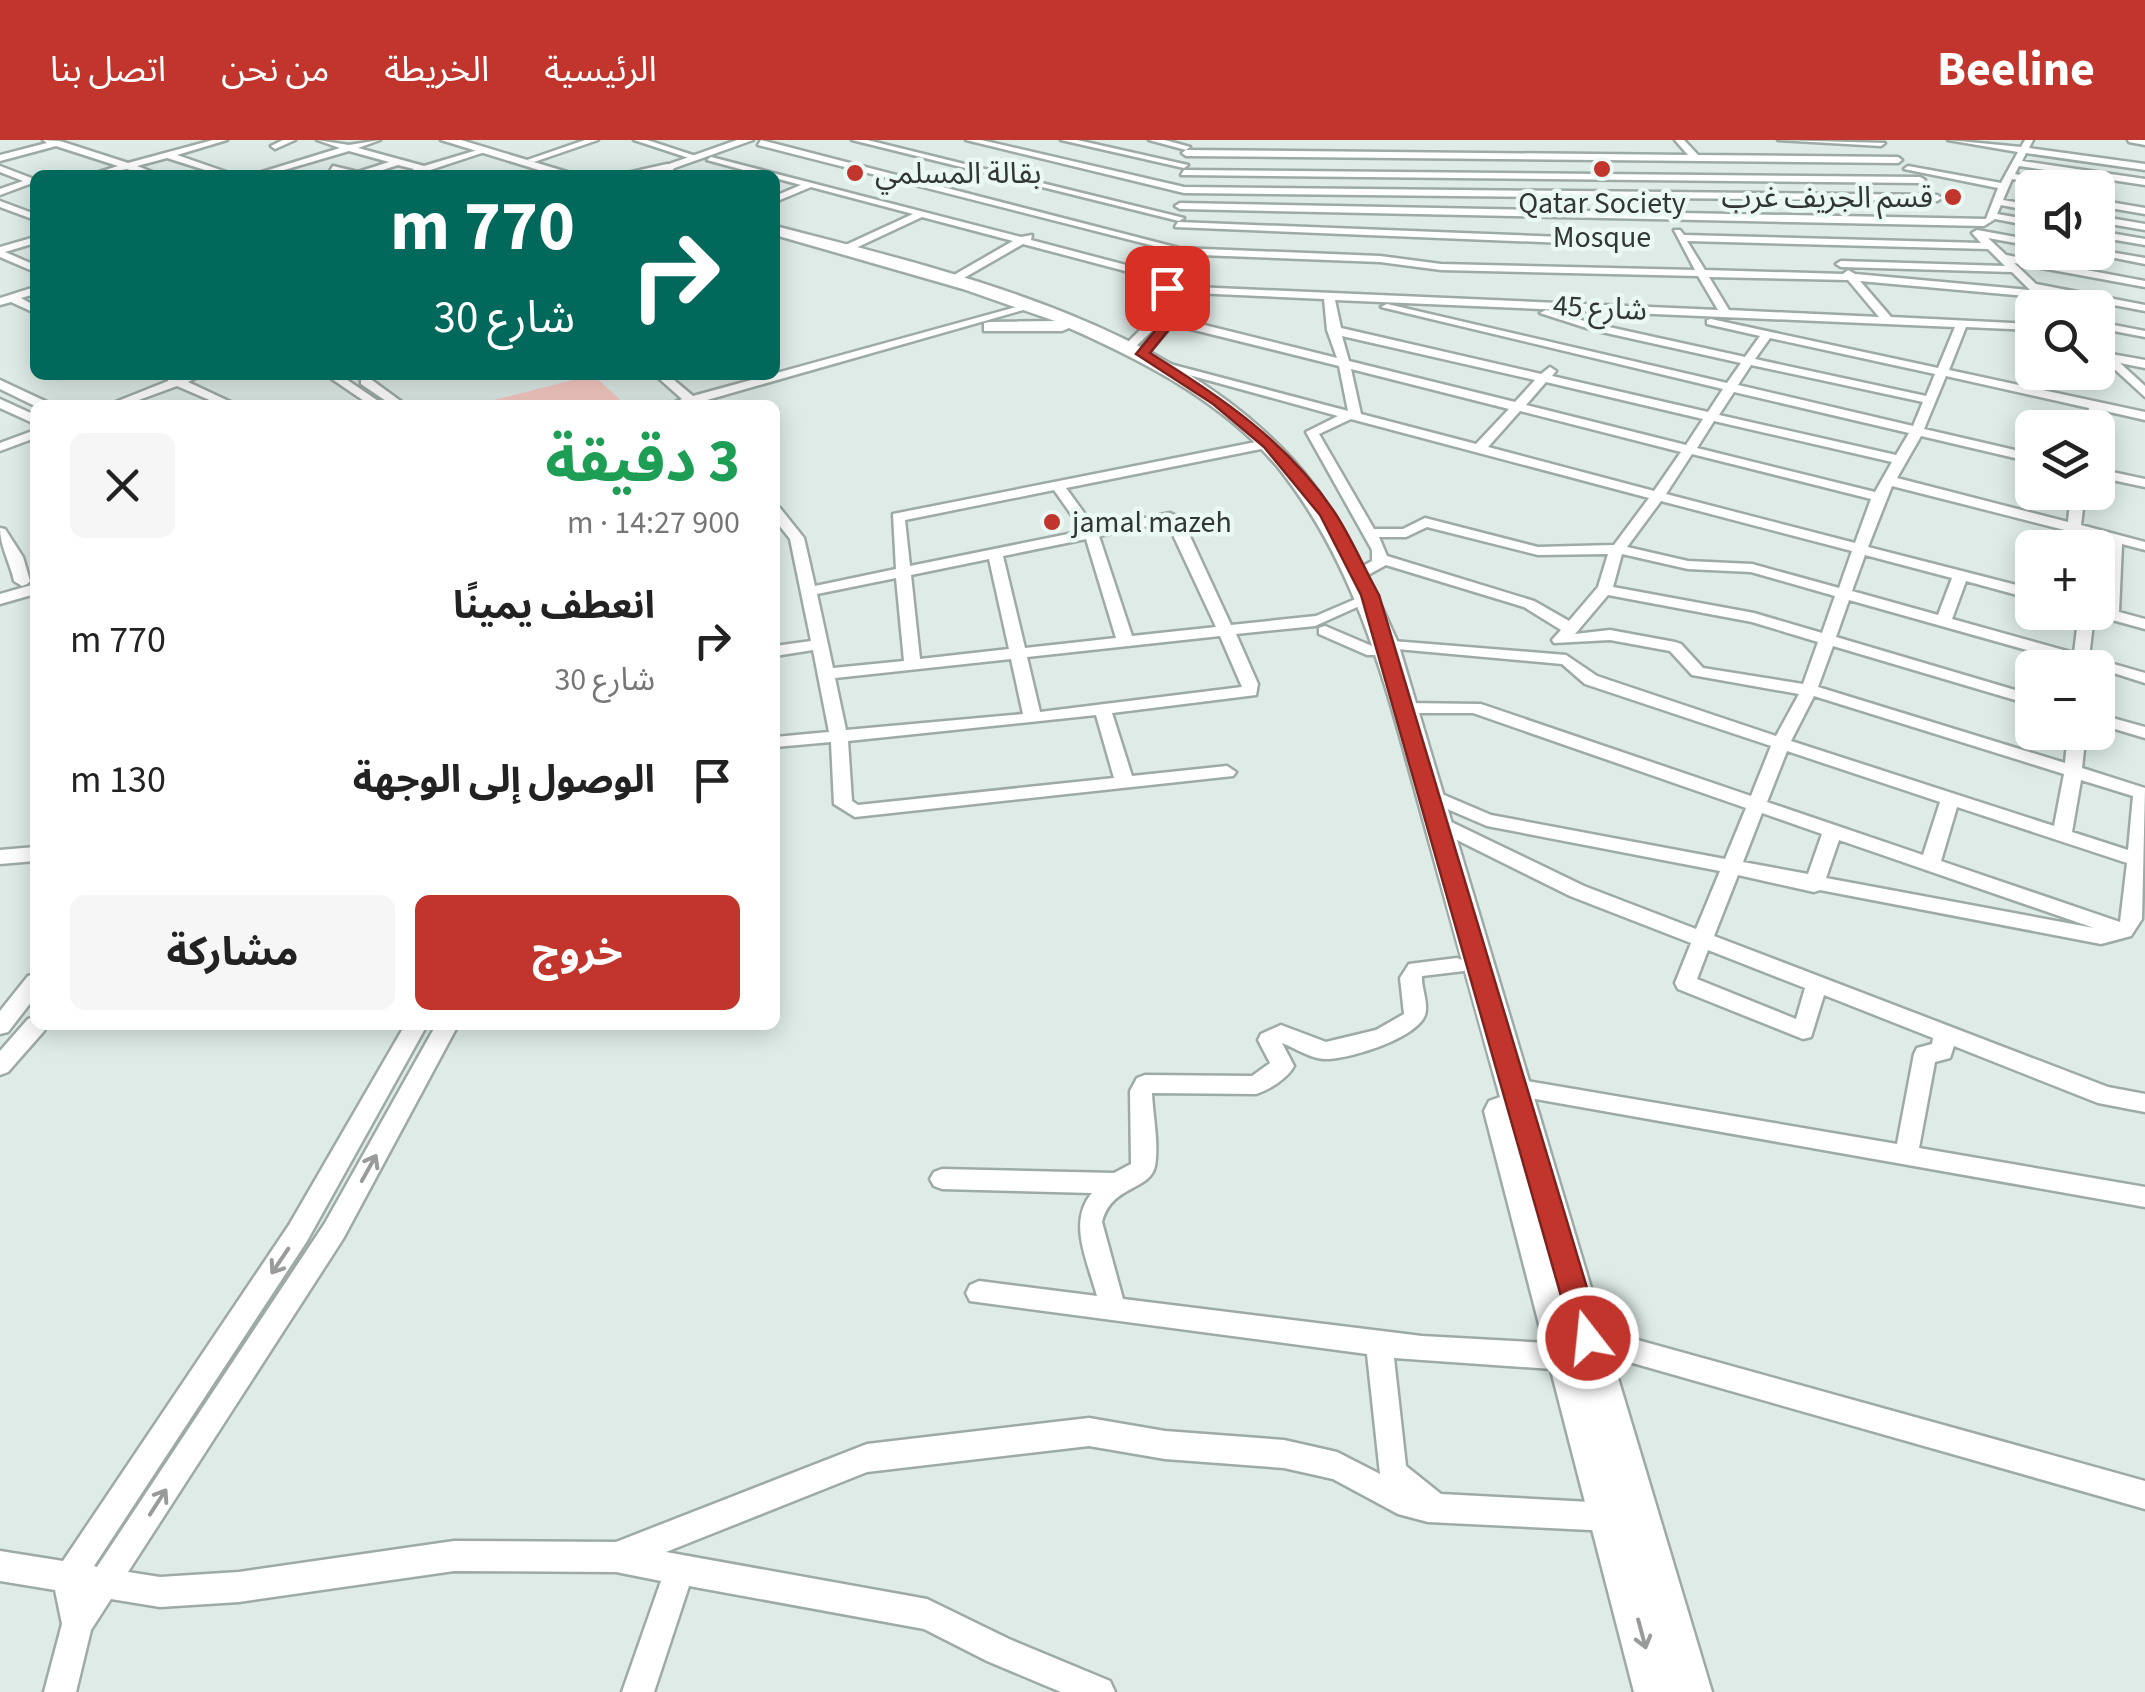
<!DOCTYPE html>
<html lang="ar">
<meta charset="utf-8">
<style>
body{margin:0;font-family:"Source Sans 3","Noto Sans Arabic",sans-serif;background:#f6f6f6;color:#222;direction:rtl;height:100vh;display:flex;flex-direction:column;font-size:38px;white-space:nowrap}
*{box-sizing:border-box;margin:0}
p{font-size:32px;color:#767676}
.icon{flex:none;width:55px;height:55px;fill:none;stroke:currentColor;stroke-width:2;stroke-linecap:round;stroke-linejoin:round}
.map{position:relative;flex:1;overflow:hidden;direction:ltr}
.drawer{position:absolute;left:30px;top:260px;width:750px;height:630px;display:flex;flex-direction:column;background:#fff;border-radius:15px;box-shadow:0 5px 25px #0003;direction:rtl}
.drawer>*{flex:none}
.banner{position:absolute;left:30px;top:30px;width:750px;height:210px;border-radius:15px;box-shadow:0 5px 25px #0003;direction:rtl;background:#00695c;color:#fff;overflow:hidden}
.controls{position:absolute;left:2015px;top:30px;display:grid;gap:20px}
.controls a{display:grid;place-items:center;width:100px;height:100px;border-radius:15px;background:#fff;box-shadow:0 5px 25px #0003;font-size:50px}
.pin{position:absolute;display:grid;place-items:center;width:85px;height:85px;color:#fff;margin:-42px;border-radius:20px;box-shadow:0 5px 15px #0006}
.me{position:absolute;width:110px;margin:-55px;rotate:344deg;stroke-linejoin:round;filter:drop-shadow(0 0 8px #0008)}
.turn{display:flex;align-items:center;gap:35px;height:210px;padding:0 40px;font-size:45px}
.turn .icon{width:130px;height:130px;stroke-width:2.5}
.turn b{display:block;font-size:70px;line-height:85px}
.round{display:grid;place-items:center;flex:none;width:105px;height:105px;border-radius:15px;background:#f6f6f6}
.summary{display:flex;align-items:center;justify-content:space-between;height:170px;padding:0 40px}
h1{font-size:60px;font-weight:700;line-height:75px;color:#1e9e55}
.action{display:flex;gap:20px;margin-top:auto;padding:20px 40px}
.action a{flex:1;height:115px;border-radius:15px;background:#c2352d;color:#fff;font-size:40px;font-weight:700;line-height:115px;text-align:center}
.action a+a{background:#f6f6f6;color:#222}
ul{padding:0;list-style:none}
li{display:flex;align-items:center;gap:30px;height:140px;padding:0 40px}
li div{flex:1}
li b{display:block;font-size:38px}
li em{font-style:normal}
header{display:flex;align-items:center;gap:60px;box-sizing:border-box;height:140px;padding:0 50px;background:#c2352d;color:#fff}
header strong{font-size:48px}
nav{display:flex;gap:55px;margin-inline-start:auto;font-size:35px}
.map>svg:first-child{display:block}
</style>
<header>
<strong>Beeline</strong>
<nav><a>الرئيسية</a><a>الخريطة</a><a>من نحن</a><a>اتصل بنا</a></nav>
</header>
<div class="map">
<svg width="2145" height="1552" viewBox="0 0 2145 1552">
<rect width="100%" height="100%" fill="#deebe7"/>
<path fill="#f6c9c2" d="M593,235L625,264L474,265Z"/>
<g fill="none" stroke-linecap="round" stroke-linejoin="round">
<defs>
<g id="minor">
<path d="M43,0L60,1L128,23L213,0H227L177,15L235,35H221L167,18L137,26L160,35H146L127,29L90,35L118,26L56,6L0,21V15L47,3Z"/>
<path d="M283,0H295L275,9L271,6Z"/>
<path d="M317,0L349,5L380,0L358,8L424,26L484,8L488,11L415,35L410,32L414,29L398,25L367,35L330,31L333,26L358,32L389,22L349,11L267,35H252L340,8Z"/>
<path d="M585,0H598L534,22L527,20Z"/>
<path d="M634,0H647L702,18L695,20Z"/>
<path d="M761,0L1179,108L1380,116L1441,124L1695,130L1674,90H1680L1684,95L1981,103L1972,93L1977,90L2032,100V106L1988,98L2006,115L2145,141V147L2014,123L2036,144L2145,165V171L2045,152L2060,168H2048L2037,157L1860,141L1891,177L2032,184V190L1966,187L1949,230L2145,272V280L2101,270L2098,288H2085L2089,268L1946,236L1924,289L2032,314V322L1921,296L1897,338L2068,382L2071,352H2085L2081,385L2145,402V410L2122,404L2119,472L2145,479V489L2094,475L2089,517L2145,533V543L2098,528H2072L2073,523L1849,460L1836,497L2032,555V565L1833,506L1818,547L2065,623L2068,592H2086L2082,628L2145,648L2142,779L2131,796L2101,804L1820,750L1814,752L1738,735L1714,796L2108,947L2145,954V972L2098,963L1954,906L1950,918L1935,922L1919,1008L2145,1047V1067L1507,954L1504,948L1507,942L1515,939L1897,1004L1914,914L1917,908L1932,904L1933,898L1824,855L1811,897L1803,899L1678,849L1675,843L1691,803L1570,756L1431,687L1429,683L1431,679H1445L1584,746L1696,789L1720,731L1487,686L1424,659L1421,655L1430,649L1491,675L1725,719L1746,668L1473,573H1404L1396,568L1404,563L1481,564L1751,656L1771,606L1585,544L1562,524L1386,508L1378,503L1380,500L1566,515L1597,536L1776,596L1799,554L1692,535L1670,511L1610,500L1554,503L1552,500L1561,490L1524,467L1386,425L1366,436H1356V430L1372,421V410L1306,292L1338,276L1160,227L1166,223L1348,271L1339,226L1170,184L1169,189L1146,216H1138L1136,214L1159,184L1133,209L1123,207L1157,173L1163,141L1023,104L955,143H947V139L1013,101L922,77L847,112H839V108L913,74L811,47L775,62V56L801,45L775,38V35H762L707,20L711,17L1021,97L1032,95L1031,100L1164,135L1173,133L1172,146L1718,170L1698,136L1441,130L1380,122L1174,114L1170,110L758,5ZM1687,101L1988,109L2005,126L1841,121L1836,124L1841,127L2012,132L2030,150L1855,134L1848,130L1843,134L1705,130ZM1709,137L1848,140L1879,177L1729,170ZM1171,152L1324,159L1327,190L1337,218L1168,176ZM1335,160L1955,187L1938,228L1711,179L1707,180V184L1760,196L1745,217L1595,184L1546,170L1540,173L1593,190L1741,223L1727,243L1387,164L1381,167L1723,249L1708,272L1552,236L1556,231L1550,227L1541,234L1341,188ZM1342,196L1535,240L1515,262L1349,221ZM1770,198L1935,234L1926,256L1755,219ZM1751,225L1923,262L1913,286L1738,245ZM1351,229L1509,269L1476,304L1361,274ZM1546,242L1703,279L1686,305L1526,265ZM1734,252L1909,293L1896,315L1719,275ZM1520,271L1681,312L1654,351L1488,307ZM1351,279L1649,358L1614,405L1538,407L1425,378L1403,389H1374L1319,294ZM1714,281L1892,322L1875,352L1697,308ZM1692,314L1871,359L1855,403L1666,354ZM1892,346L2108,401L2104,468L2098,467V472H2079L2074,513L1952,479L1966,441L2032,459V449L1868,407ZM1661,361L1852,411L1839,448L1752,424L1688,421L1627,407ZM1427,387L1538,415L1608,414L1598,447L1569,481L1534,461L1387,416L1379,397H1406ZM1622,414L1688,429L1751,432L1835,456L1822,493L1754,473L1613,447ZM1865,415L1952,438L1938,475L1852,451ZM1608,455L1752,482L1818,502L1803,544L1703,528L1681,504L1675,502L1610,490L1575,494ZM1814,556L2064,634L2054,686L1791,601ZM1787,611L1940,662L1923,715L1767,662ZM2081,640L2133,656L2128,710L2072,692ZM1957,667L2127,723L2120,782L1941,721ZM1762,673L1822,694L1808,734L1743,722ZM1839,700L2094,788L1826,738ZM1708,810L1805,848L1796,879L1697,839Z"/>
<path d="M852,0H867L1184,78L1179,81Z"/>
<path d="M966,0H981L1184,47L1937,55L1942,58L1937,61L1184,53Z"/>
<path d="M1061,0H1077L1188,25L1184,28Z"/>
<path d="M1149,0H1165L1190,7L1186,10Z"/>
<path d="M1675,0H1684L1698,15L1898,17L1902,20L1898,23L1186,16L1182,13L1186,10L1688,15Z"/>
<path d="M1778,0L1885,3L1881,6Z"/>
<path d="M1948,0L2021,7L2025,0H2033L2029,8L2145,24V30L2026,13L2022,21L2145,39V45L2019,26L2015,34L2091,48H2066L2012,39L2003,60L2032,65V71L2001,65L1997,74L2032,80V86L1995,79L1984,86L1180,69L1175,66L1180,63L1986,79L1998,48L1904,29L1908,26L2001,43L2018,12Z"/>
<path d="M2128,0H2145V5L2129,2Z"/>
<path d="M0,26L34,39L35,42L0,55V49L23,41L0,32Z"/>
<path d="M1184,30L1920,37L1925,40L1920,43L1181,35Z"/>
<path d="M2098,60L2145,68V74L2098,66Z"/>
<path d="M0,61L35,74V80L0,67Z"/>
<path d="M2098,76L2145,84V90L2098,82Z"/>
<path d="M1178,82L1588,98L1593,101L1588,104L1175,87Z"/>
<path d="M2098,91L2145,99V105L2098,97Z"/>
<path d="M35,97V103L5,112L35,125V132L0,117V107Z"/>
<path d="M2098,110L2145,118V124L2085,112Z"/>
<path d="M35,147V154L21,158L35,166V173L11,162L0,165V158Z"/>
<path d="M1020,166L1030,168L700,262L703,265H668L682,259L655,235H668L693,256Z"/>
<path d="M2098,182L2145,191V197L2098,188Z"/>
<path d="M2098,205L2111,214L2145,220V228L2120,223L2145,246V257L2098,214Z"/>
<path d="M184,235H201L188,242L237,265H221L177,246L125,265H108L168,241L169,237Z"/>
<path d="M326,235H340L384,265H370Z"/>
<path d="M361,238H369L406,265H392L361,244Z"/>
<path d="M0,240L47,262L49,265L35,266L0,249Z"/>
<path d="M0,259L35,275V284L0,268Z"/>
<path d="M35,290V298L0,311V303Z"/>
<path d="M1256,302L1261,303V309L1066,348L1095,388L1170,373L1182,379L1231,485L1316,476L1358,458L1366,463L1315,486L1236,494L1258,544L1256,555L1112,573L1132,636L1227,626L1236,632L1233,636L855,677L834,664L831,602L775,607V597L829,592L813,510L775,516V506L811,501L790,399L775,380V367L780,368L804,398L815,446L896,429L893,374ZM1054,350L1083,391L910,426L905,380ZM1167,382L1216,487L1132,496L1099,396ZM1086,399L1116,498L1025,508L1003,416ZM989,419L1009,509L920,519L911,435ZM896,438L904,521L833,528L817,454ZM1220,496L1242,547L1040,572L1027,517ZM1011,519L1023,574L846,590L835,538ZM1096,575L1114,638L858,665L852,661L848,601Z"/>
<path d="M2098,329L2145,339V347L2098,337Z"/>
<path d="M0,388L5,389L23,417L30,441L27,444L22,446L14,441C10,422 0,407 0,388Z"/>
<path d="M35,444V454L0,464V454Z"/>
<path d="M1325,486L1379,509L1381,512L1379,515H1367L1319,494V488Z"/>
<path d="M2098,574L2145,587V598L2098,584Z"/>
<path d="M35,707V721L0,724V710Z"/>
<path d="M1457,818L1464,821L1467,826L1464,831L1422,836C1421,848 1429,863 1425,875C1417,898 1350,919 1327,919C1313,920 1295,908 1282,903L1294,926C1288,938 1269,950 1256,954L1152,953C1153,976 1159,1004 1155,1026C1150,1051 1111,1045 1102,1082L1123,1159L1422,1196L1566,1204L1575,1208L1579,1217L1575,1226L1566,1230L1394,1218L1406,1326L1441,1354L1610,1363L1620,1367L1624,1377L1620,1387L1610,1391L1428,1382L1398,1374L1333,1339L1284,1328L1165,1319L1089,1306L867,1332L666,1412L927,1459L1009,1499L1110,1541L1115,1552H1061L987,1521L924,1489L689,1446L654,1552H622L661,1441L616,1432L454,1431L239,1462L160,1467L111,1459L91,1490L76,1552H44L62,1484L55,1450L0,1441V1411L63,1421L289,1085L405,885H427L307,1101L94,1426L97,1427L325,1083L436,885H458L343,1099L128,1432L160,1437L239,1432L454,1401L616,1402L867,1304L1089,1278L1165,1291L1284,1300L1337,1312L1380,1334L1367,1214L970,1161L966,1153L970,1145L979,1141L1097,1156C1088,1122 1067,1082 1092,1053L942,1049L934,1046L930,1039L934,1032L942,1029L1114,1033L1131,1024L1130,951L1137,938L1145,935L1252,936L1270,923L1258,900L1261,894L1281,885L1326,902L1376,890L1404,874L1400,838L1409,824Z"/>
<path d="M35,834V857L8,892L0,894V871L28,836Z"/>
<path d="M35,877V885H47L44,891L8,932L0,935V911L28,879Z"/>
<path d="M1587,1186L2145,1341V1369L1587,1210L1578,1207L1574,1198L1578,1189Z"/>
</g>
<path id="major" d="M737,0H753L655,35H638Z"/>
<g id="highway">
<path d="M441,0H461L577,35H555Z"/>
<path d="M667,24L674,28L672,31L618,35Z"/>
<path d="M775,86C950,131 1167,181 1293,320C1341,373 1369,439 1398,503L1712,1552H1634L1484,971L1489,961L1500,957C1473,862 1447,767 1421,672C1387,551 1360,432 1281,331C1227,264 1146,222 1069,188L1062,191H984V183L990,182L1055,181L963,149L775,95Z"/>
</g>
</defs>
<use href="#minor" stroke="#9daaa5" stroke-width="5"/>
<use href="#major" stroke="#9daaa5" stroke-width="5"/>
<use href="#highway" stroke="#9daaa5" stroke-width="5"/>
<use href="#minor" fill="#fff" fill-rule="evenodd"/>
<use href="#major" fill="#fff" fill-rule="evenodd"/>
<use href="#highway" fill="#fff" fill-rule="evenodd"/>
</g>
<defs><path id="oneway-shaft" d="M-6 0H5M1.5-3L5.5 0L1.5 3" fill="none" stroke-width="1.6" stroke-linecap="round" stroke-linejoin="round" transform="scale(2.5)"/></defs>
<g stroke="#989b9a">
<use href="#oneway-shaft" transform="translate(369 1028) rotate(-61)"/>
<use href="#oneway-shaft" transform="translate(280 1121) rotate(124)"/>
<use href="#oneway-shaft" transform="translate(158 1362) rotate(-57)"/>
<use href="#oneway-shaft" transform="translate(1642 1494) rotate(75)"/>
</g>
<path fill="#c2352d" stroke="#7e221d" stroke-width="2.5" d="M1167,145L1173,148L1169,174L1171,187L1150,213C1220,256 1289,303 1335,373C1352,399 1364,428 1379,455L1602,1198L1598,1208L1588,1212L1577,1208L1573,1198L1361,455L1320,375L1264,307L1213,264L1136,214L1158,187L1156,174L1161,148Z"/>
<g fill="#c2352d" stroke="#ebf9f4" stroke-width="4">
<circle cx="1602" cy="29" r="10"/>
<circle cx="855" cy="33" r="10"/>
<circle cx="1953" cy="57" r="10"/>
<circle cx="1052" cy="382" r="10"/>
</g>
<g text-anchor="middle" dominant-baseline="central" stroke-width="9" stroke-linejoin="round" paint-order="stroke">
<g font-size="30" fill="#323735" stroke="#ebf9f4" text-anchor="start">
<text x="875" y="33">بقالة المسلمي</text>
<text x="1933" y="57" text-anchor="end">قسم الجريف غرب</text>
<text x="1602" y="63" text-anchor="middle">Qatar Society<tspan x="1602" dy="34">Mosque</tspan></text>
<text x="1072" y="382">jamal mazeh</text>
</g>
<g font-size="30" fill="#323735" stroke="#ebf9f4">
<text transform="translate(1600 168) rotate(3)">شارع 45</text>
</g>
</g>
</svg>
<div class="controls">
<a><svg class="icon" aria-label="sound" viewBox="0 0 24 24"><path d="M4 9h4l5-4v14l-5-4H4zM17 9q2 3 0 6"/></svg></a>
<a><svg class="icon" aria-label="search" viewBox="0 0 24 24"><circle cx="10" cy="10" r="6"/><path d="M15 15l6 6"/></svg></a>
<a><svg class="icon" aria-label="layers" viewBox="0 0 24 24"><path d="M12 4l9 5-9 5-9-5zM3 14l9 5 9-5"/></svg></a>
<a>+</a>
<a>−</a>
</div>
<div class="pin" style="left:1167px;top:148px;background:#d93025"><svg class="icon" aria-label="arrive" viewBox="0 0 24 24"><path d="M6 21V4h12l-3 4 3 4H6"/></svg></div>
<svg class="me" style="left:1588px;top:1198px" viewBox="-20 -20 40 40"><circle r="17" fill="#c2352d" stroke="#fff" stroke-width="3"/><path d="M0-11L8 9 0 5-8 9z" fill="#fff"/></svg>
<div class="banner">
<div class="turn"><svg class="icon" aria-label="right" viewBox="0 0 24 24"><path d="M7 20v-9h11M14 6l5 5-5 5"/></svg><div><b>770 m</b>شارع 30</div></div>
</div>
<section class="drawer">
<div class="summary"><div><h1>3 دقيقة</h1><p>900 m · 14:27</p></div><a class="round"><svg class="icon" aria-label="close" viewBox="0 0 24 24"><path d="M6 6l12 12M18 6L6 18"/></svg></a></div>
<ul>
<li><svg class="icon" aria-label="right" viewBox="0 0 24 24"><path d="M7 20v-9h11M14 6l5 5-5 5"/></svg><div><b>انعطف يمينًا</b><p>شارع 30</p></div><em>770 m</em></li>
<li><svg class="icon" aria-label="arrive" viewBox="0 0 24 24"><path d="M6 21V4h12l-3 4 3 4H6"/></svg><div><b>الوصول إلى الوجهة</b></div><em>130 m</em></li>
</ul>
<div class="action"><a>خروج</a><a>مشاركة</a></div>
</section>
</div>
